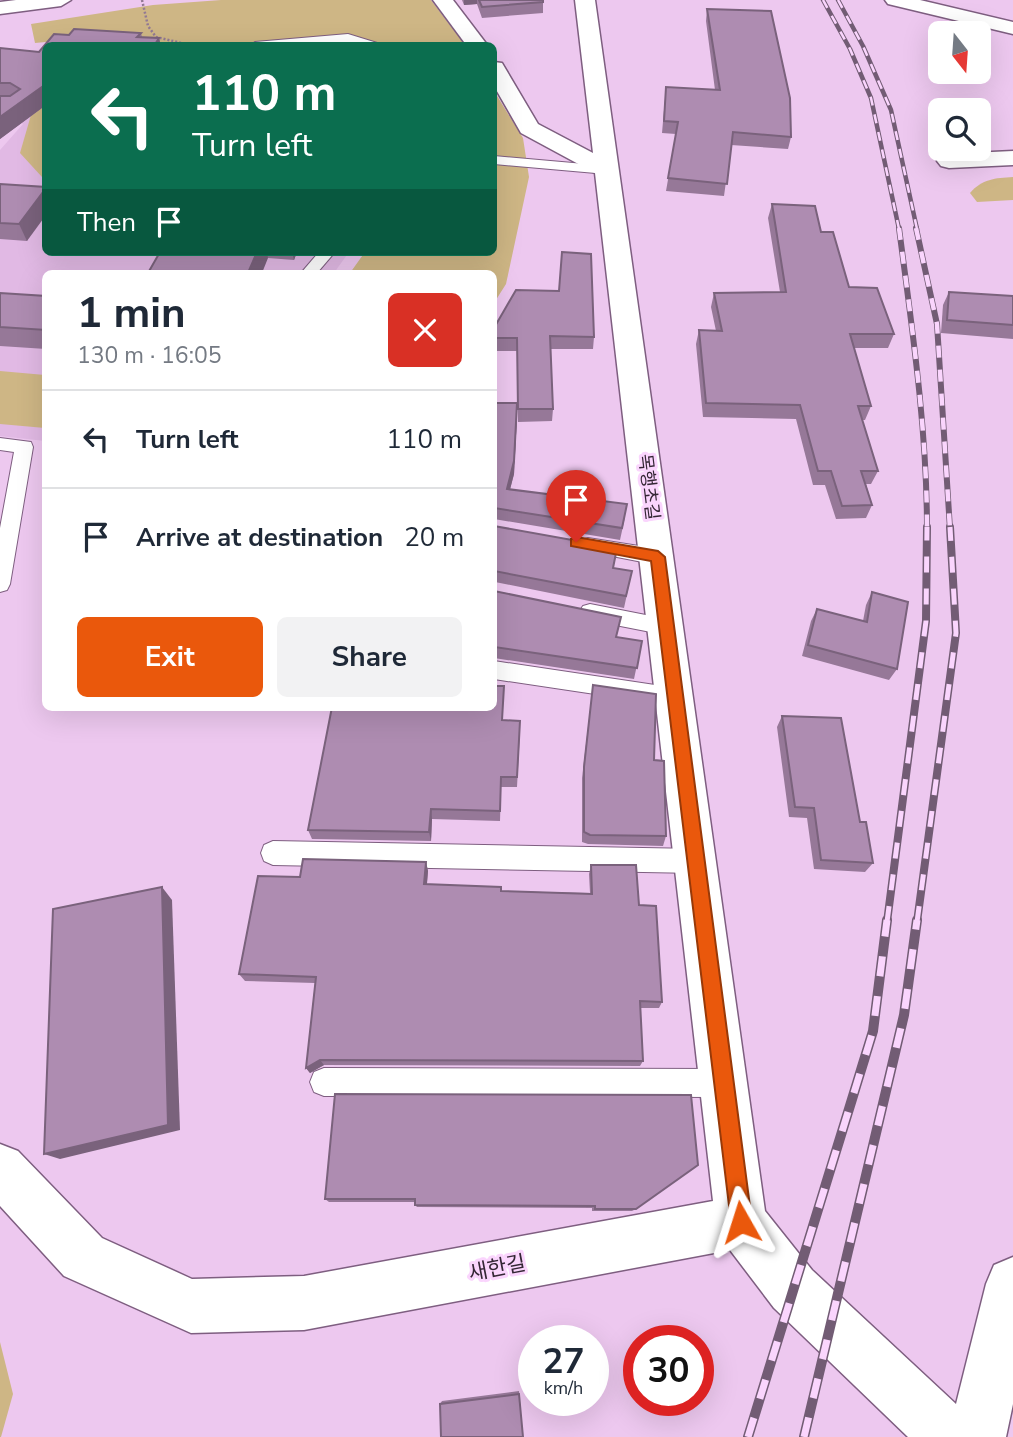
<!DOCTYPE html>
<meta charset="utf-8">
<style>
body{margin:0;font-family:"Nunito Sans","Noto Sans KR",sans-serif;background:#f2f2f3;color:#1f2937;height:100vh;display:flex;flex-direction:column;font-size:26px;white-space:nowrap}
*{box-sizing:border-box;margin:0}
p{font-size:23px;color:#747a83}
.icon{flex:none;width:38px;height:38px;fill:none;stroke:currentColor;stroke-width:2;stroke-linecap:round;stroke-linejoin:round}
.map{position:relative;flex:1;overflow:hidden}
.side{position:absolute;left:42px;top:270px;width:455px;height:441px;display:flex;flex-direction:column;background:#fff;border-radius:10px;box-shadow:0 7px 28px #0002}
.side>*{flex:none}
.guide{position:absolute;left:42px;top:42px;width:455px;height:214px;border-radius:10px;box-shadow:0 7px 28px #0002;background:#0b6e4f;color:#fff;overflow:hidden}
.needle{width:46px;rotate:163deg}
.buttons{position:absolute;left:928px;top:21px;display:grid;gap:14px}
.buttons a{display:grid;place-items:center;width:63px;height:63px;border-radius:10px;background:#fff;box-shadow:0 7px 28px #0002;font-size:35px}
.speed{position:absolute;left:518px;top:1325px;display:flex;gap:14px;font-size:35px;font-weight:700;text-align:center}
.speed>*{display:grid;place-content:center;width:91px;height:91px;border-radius:50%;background:#fff;box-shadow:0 7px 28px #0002;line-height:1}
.speed small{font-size:18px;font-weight:400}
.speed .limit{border:10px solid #d22;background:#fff;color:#111}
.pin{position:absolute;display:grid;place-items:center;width:60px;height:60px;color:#fff;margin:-72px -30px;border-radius:50% 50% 50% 0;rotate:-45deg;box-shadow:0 0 7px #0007}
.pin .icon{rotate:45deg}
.me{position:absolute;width:77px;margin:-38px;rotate:354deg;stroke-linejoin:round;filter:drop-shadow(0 0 5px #0008)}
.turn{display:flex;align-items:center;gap:24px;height:147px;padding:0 35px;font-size:32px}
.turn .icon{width:91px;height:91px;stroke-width:2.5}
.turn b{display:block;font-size:49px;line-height:60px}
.then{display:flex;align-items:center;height:66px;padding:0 35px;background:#0003;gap:14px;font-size:26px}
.round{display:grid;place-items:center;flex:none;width:74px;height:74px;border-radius:10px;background:#f2f2f3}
.headline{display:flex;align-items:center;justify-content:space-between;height:119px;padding:0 35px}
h1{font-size:42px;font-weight:700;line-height:52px}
.primary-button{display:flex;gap:14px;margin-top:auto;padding:14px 35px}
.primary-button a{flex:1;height:80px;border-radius:10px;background:#ea580c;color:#fff;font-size:28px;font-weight:700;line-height:80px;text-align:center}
.primary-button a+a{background:#f2f2f3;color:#1f2937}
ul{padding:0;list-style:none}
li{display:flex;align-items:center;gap:21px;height:98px;padding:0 35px;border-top:2px solid #e0e1e3}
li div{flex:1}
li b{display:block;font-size:26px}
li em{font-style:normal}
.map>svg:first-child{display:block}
</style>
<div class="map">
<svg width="1013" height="1437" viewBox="0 0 1013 1437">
<rect width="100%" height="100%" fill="#edc8ef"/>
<path fill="#e1b9e4" d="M45,61L46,252H349L334,273H46L45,441L0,436V150L23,124L7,114Z"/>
<g fill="#ceb685">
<path d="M221,0H431L465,45L183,46L77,39L35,43L31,24L153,5Z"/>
<path d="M494,91L523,138L529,177L506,284L494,303V273H350L365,252H494Z"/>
<path d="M45,97V178L42,177L20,153L31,115Z"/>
<path d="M1013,177V200L977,202L970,193C982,179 995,178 1013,177Z"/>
<path d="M0,371L45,375V428L0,424Z"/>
<path d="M0,1342L13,1394L1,1437H0Z"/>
</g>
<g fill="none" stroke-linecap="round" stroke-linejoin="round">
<defs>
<g id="service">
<path d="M348,34L387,46H364L348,42L303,46H249L255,42Z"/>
<path d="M494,156L607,166L614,170L607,174L494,164Z"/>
<path d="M319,252H335L317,273H301Z"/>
<path d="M0,438L31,442L33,447L10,584L7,590L0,592V528L14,452L0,450Z"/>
<path d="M588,538L658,549L665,552L668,557L665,562L658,565L581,550L578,545L581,540Z"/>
<path d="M590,604L666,619L674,621L677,627L674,633L666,635L590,620L583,618L579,612L583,606Z"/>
<path d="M494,661L675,688L683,690L686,697L683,704L675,706L494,679Z"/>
<path d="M273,841L697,849L706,853L709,861L706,869L697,873L273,865L264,861L261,853L264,845Z"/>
<path d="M324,1068L725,1069L735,1073L739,1083L735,1093L725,1097L324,1096L314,1092L310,1082L314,1072Z"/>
</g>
<g id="minor">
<path d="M433,0H453L488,46H467Z"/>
<path d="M575,0H595L765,1211L812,1270L956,1404L986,1284L994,1265L1013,1257V1404L1006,1437H908L774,1308L730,1250L304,1330L191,1333L64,1276L0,1206V1144L18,1151L102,1238L192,1279L304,1276L713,1201L595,173L521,133L494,86V62L502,63L538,124L593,153Z"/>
<path d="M1013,151V165L949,168L941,166L937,161L941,156L949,154Z"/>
</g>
<g id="tertiary">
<path d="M16,0H71L61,6L0,14V2Z"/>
<path d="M885,0H920L1013,22V34L888,4Z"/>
</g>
</defs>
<use href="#service" stroke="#7e5e80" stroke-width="2"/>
<use href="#minor" stroke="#7e5e80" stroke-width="3"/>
<use href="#tertiary" stroke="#7e5e80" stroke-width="3"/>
<path stroke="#927994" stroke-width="2.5" stroke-dasharray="2 2" stroke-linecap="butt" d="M142,0L148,26L156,37L194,46"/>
<use href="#service" fill="#fff" fill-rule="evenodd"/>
<use href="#minor" fill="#fff" fill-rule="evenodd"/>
<use href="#tertiary" fill="#fff" fill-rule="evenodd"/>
<defs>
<g id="rail-far3">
<path d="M823,0L850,49L871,98L899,229"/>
<path d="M838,0L863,46L891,110L917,229"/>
</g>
<g id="rail-far2">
<path d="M899,228C912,328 927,428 927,529"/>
<path d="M916,228L937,324L950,529"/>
</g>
<g id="rail-far1">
<path d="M887,922L926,621L927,527"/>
<path d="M917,922L956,633L950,527"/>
</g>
<g id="rail">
<path d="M748,1437L873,1031L887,920"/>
<path d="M804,1437L904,1015L917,920"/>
</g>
</defs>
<use href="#rail-far3" stroke="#725c74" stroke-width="4.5"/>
<use href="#rail-far2" stroke="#725c74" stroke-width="6"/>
<use href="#rail-far1" stroke="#725c74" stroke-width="8"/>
<use href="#rail" stroke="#725c74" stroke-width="10"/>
<use href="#rail-far3" stroke="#fad5fd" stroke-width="2.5" stroke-dasharray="9" stroke-linecap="butt"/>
<use href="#rail-far2" stroke="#fad5fd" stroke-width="4.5" stroke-dasharray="12" stroke-linecap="butt"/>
<use href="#rail-far1" stroke="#fad5fd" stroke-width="5" stroke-dasharray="16" stroke-linecap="butt"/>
<use href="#rail" stroke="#fad5fd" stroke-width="7" stroke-dasharray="20" stroke-linecap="butt"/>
</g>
<g fill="#967898">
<path d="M462,0H543V13L482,18L477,4L464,5Z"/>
<path d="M707,9L791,137L788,149L731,145L724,196L666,191L676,134L662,133L666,87L715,90L706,21Z"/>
<path d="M74,29L141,33L142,37L159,38L161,46H46V105L0,139V48L39,52L54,34L69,35Z"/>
<path d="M0,184L46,187L27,241L0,239Z"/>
<path d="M772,204L821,232L849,287L894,334L888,348H854L871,406L865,420H862L878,471L871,484H866L872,505L866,518L836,519L825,485H813L796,419L703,417L696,344L699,330L716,331L711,307L714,293L780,292L768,218Z"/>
<path d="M133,252H297L294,260L268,258L158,254Z"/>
<path d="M949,292L1013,296V339L941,333L943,305Z"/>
<path d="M0,293L46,296V349L0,346Z"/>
<path d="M494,328L594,337L593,349H550L553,409L552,421L518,422L517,351H494Z"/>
<path d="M494,403L517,416L514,474L510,489L625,517L620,540L494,519V520Z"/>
<path d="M494,526L617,548L613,568L632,571L624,608L495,582L494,583Z"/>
<path d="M494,591L617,637L642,641L634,679L494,658Z"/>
<path d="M872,592L897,669L889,680L802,656L811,621L817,609L863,621L866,605Z"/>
<path d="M593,685L654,760L666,836L663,846L588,844L582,842V778Z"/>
<path d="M504,686L502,720L520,732L517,787H501L500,821L432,819L431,841L312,839L308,830Z"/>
<path d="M782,716L860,822L873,863L865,872L814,869L807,818L789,817L777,727Z"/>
<path d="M426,862L428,871L427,884L501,891L590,893L589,874L591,865L639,905L662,1002L659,1008H640L643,1061L640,1066L324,1065L310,1073L306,1068L315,983L245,981L239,974L300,877Z"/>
<path d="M335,1094L636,1209L632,1211H592V1208L417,1207L415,1205V1202H329L325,1199Z"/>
<path d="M519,1391L523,1437L440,1404L442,1401Z"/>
</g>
<g fill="#7a627c">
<path d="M464,0H477V4L464,5Z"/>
<path d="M159,38L161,46H154Z"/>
<path d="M46,84V105L0,139V117Z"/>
<path d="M46,188V215L27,241L19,224Z"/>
<path d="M257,252H267L268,258L262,273H248Z"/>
<path d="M292,252H297L294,260Z"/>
<path d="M517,416L514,474L507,501V489Z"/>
<path d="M431,809L432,819L431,841L429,832Z"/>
<path d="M426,862L428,871L426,893L424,884Z"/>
<path d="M162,887L172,900L180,1130L60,1159L44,1154Z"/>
<path d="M320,1060L324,1065L310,1073L306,1068Z"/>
</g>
<g fill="#ae8cb1" stroke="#7a627c" stroke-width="2">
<path d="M479,0H543V2L482,7Z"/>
<path d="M707,9L771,11L790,98L791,137L733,132L727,184L668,178L678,122L664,121L666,87L720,90Z"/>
<path d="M74,29L141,33L137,37L159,38L154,46H46V84L0,117V96H10L20,89L10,83H0V48L39,52L54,34L69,35Z"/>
<path d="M0,184L46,187V188L19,224L0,223Z"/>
<path d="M772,204L815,206L821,232H833L849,287L877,288L894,334H850L871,406H858L878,471H861L872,505L842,506L831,471H818L800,405L706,403L699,330L722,331L714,293L786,292Z"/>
<path d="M160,252H257L248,273H148Z"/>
<path d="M562,252L591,254L594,337L550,336L553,409H518L517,338H494V328L516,290L559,291Z"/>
<path d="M949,292L1013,296V325L947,320Z"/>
<path d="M0,293L46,296V330L0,327Z"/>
<path d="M494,403H517L514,461L507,489L627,504L622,528L494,508Z"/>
<path d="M494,526L617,548L613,568L632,571L626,596L494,571Z"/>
<path d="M494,591L621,617L616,637L642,641L637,668L494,647Z"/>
<path d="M872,592L908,602L897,669L808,645L817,609L867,622Z"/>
<path d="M593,685L656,694L654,760L664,761L666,836L590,835L584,832V767Z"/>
<path d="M494,686H504L502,720L520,721L517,777H501L500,811L431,809L429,832L308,830L332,707H494Z"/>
<path d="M782,716L841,718L860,822H866L873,863L821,860L814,808L795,807Z"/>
<path d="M303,859L426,862L424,884L501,887V891L592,894L591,865H636L639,905L656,906L662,1002L640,1001L643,1061L320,1060L306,1068L316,977L239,974L258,876L300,877Z"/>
<path d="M162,887L168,1125L44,1154L53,909Z"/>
<path d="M335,1094L691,1095L698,1165L636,1209H595V1206L415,1205V1199H325Z"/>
<path d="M519,1394L523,1437H441L440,1404Z"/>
</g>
<path fill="#ea580c" stroke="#983908" stroke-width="2" d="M576,537L658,551L665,557L752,1222L749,1230L741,1233L734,1230L731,1222L651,561L571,546V539Z"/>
<g text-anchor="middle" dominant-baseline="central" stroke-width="6" stroke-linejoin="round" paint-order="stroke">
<g font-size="18" fill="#342635" stroke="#fad5fd">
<text transform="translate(649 487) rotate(83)">목행초길</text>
</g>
<g font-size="21" fill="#342635" stroke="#fad5fd">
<text transform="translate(497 1268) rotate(-11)">새한길</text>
</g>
</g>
</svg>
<div class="buttons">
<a><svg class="needle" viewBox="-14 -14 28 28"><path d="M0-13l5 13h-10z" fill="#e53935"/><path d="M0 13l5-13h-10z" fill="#747a83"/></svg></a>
<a><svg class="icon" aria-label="search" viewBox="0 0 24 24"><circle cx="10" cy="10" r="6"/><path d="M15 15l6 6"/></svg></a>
</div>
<div class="speed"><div>27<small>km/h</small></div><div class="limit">30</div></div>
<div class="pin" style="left:576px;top:542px;background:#d93025"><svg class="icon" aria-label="arrive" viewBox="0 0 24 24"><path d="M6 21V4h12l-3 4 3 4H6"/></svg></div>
<svg class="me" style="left:741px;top:1222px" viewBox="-20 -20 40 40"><path d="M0-17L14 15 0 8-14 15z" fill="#ea580c" stroke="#fff" stroke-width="4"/></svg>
<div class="guide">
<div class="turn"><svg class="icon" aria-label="left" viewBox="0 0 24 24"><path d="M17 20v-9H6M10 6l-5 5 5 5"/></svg><div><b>110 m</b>Turn left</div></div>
<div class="then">Then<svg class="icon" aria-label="arrive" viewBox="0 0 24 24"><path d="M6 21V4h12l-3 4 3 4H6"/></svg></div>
</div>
<section class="side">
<div class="headline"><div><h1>1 min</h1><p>130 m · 16:05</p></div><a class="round" style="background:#d93025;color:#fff"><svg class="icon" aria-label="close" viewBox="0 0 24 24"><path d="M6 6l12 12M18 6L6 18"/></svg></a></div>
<ul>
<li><svg class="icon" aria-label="left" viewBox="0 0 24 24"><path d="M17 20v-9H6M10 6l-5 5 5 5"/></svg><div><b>Turn left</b></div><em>110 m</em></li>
<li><svg class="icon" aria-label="arrive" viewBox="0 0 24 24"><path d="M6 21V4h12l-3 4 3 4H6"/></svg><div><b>Arrive at destination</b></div><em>20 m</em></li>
</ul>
<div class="primary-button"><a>Exit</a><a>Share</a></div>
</section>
</div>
